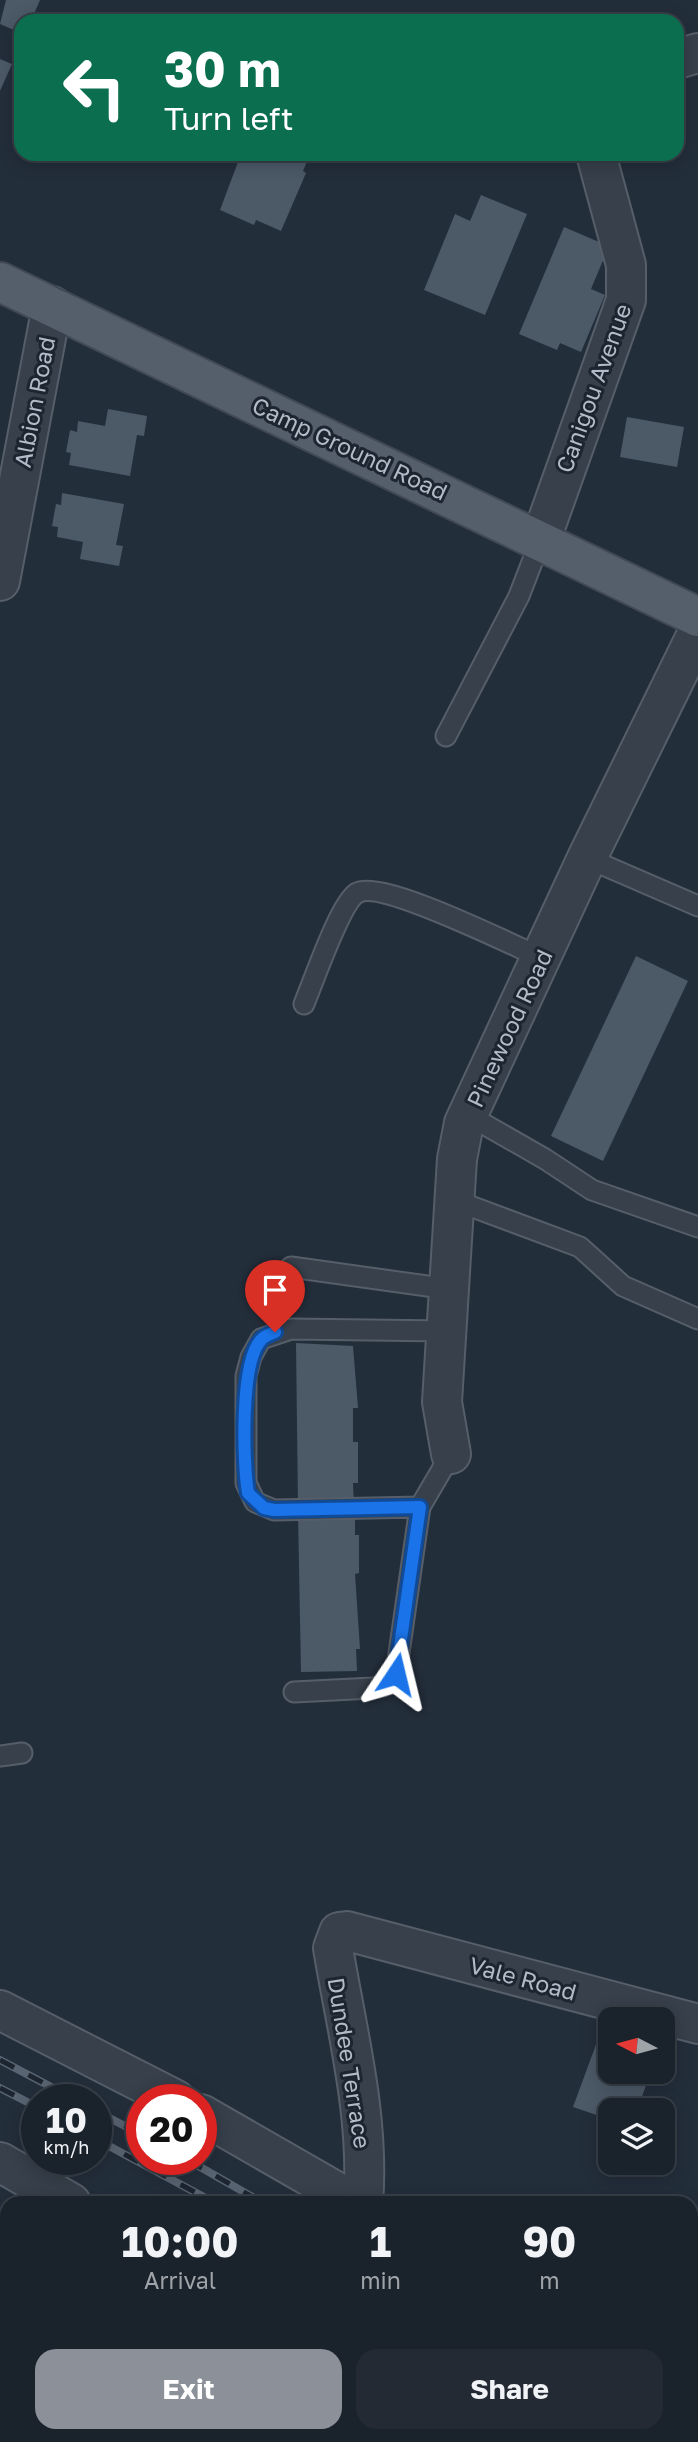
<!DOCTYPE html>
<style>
body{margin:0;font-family:"Golos Text",sans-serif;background:#232a34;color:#f1f3f6;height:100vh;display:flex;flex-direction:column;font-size:26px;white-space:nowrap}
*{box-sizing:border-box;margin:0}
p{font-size:23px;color:#9fa4a9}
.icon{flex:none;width:38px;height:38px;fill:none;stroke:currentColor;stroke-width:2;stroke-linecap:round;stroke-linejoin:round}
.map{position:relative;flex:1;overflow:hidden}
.side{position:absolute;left:0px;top:2196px;width:698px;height:247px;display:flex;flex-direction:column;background:#1a222c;border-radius:21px 21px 0 0;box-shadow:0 4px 18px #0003,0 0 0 2px #383f48}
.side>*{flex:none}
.top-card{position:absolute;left:14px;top:14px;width:670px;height:147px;border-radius:21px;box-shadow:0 4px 18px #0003,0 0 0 2px #383f48;background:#0b6e4f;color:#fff;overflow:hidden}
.needle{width:46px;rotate:276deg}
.buttons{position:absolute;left:598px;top:2007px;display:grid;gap:14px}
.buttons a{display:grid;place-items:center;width:77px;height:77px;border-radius:14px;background:#1a222c;box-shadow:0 4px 18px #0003,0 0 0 2px #383f48;font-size:35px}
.speed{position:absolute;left:21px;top:2084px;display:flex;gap:14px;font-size:35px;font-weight:700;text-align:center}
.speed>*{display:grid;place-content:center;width:91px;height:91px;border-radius:50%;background:#1a222c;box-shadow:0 4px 18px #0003,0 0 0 2px #383f48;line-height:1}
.speed small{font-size:18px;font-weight:400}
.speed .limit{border:10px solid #d22;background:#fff;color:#111}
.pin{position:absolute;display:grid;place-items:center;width:60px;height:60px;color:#fff;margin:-72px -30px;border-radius:50% 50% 50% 0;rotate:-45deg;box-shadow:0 0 7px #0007}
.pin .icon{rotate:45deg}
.me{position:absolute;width:77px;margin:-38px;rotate:10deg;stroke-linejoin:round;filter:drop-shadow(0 0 5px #0008)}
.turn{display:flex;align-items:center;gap:24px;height:147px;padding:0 35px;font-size:32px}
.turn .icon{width:91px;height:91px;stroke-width:2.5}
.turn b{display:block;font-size:49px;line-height:60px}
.eta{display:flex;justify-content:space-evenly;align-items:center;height:119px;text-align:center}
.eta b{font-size:42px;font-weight:700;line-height:49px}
.primary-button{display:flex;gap:14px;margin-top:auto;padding:14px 35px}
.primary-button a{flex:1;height:80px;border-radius:21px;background:#8c9099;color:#fff;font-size:28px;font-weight:700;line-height:80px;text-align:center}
.primary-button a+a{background:#232a34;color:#f1f3f6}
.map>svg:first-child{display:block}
</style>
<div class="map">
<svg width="698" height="2442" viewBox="0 0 698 2442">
<rect width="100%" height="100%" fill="#232e3b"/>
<g fill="#4c5967">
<path d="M6,0H40L31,21H21V33L0,24Z"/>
<path d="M0,59L12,64L0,91Z"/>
<path d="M241,154H310L303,171L306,173L281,231L256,220L254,225L220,210Z"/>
<path d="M481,195L527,214L485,315L424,290L455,214L470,221Z"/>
<path d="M564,227L599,242L604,258L591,289L605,295L581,352L560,343L557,350L519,334Z"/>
<path d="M108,409L147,416L144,436L137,435L130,476L69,465L71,453L66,452L70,430L77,432L78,421L105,426Z"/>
<path d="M627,417L684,427L677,467L620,457Z"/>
<path d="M62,493L124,504L116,545L123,546L119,566L80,559L83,542L57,537L58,527L52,526L56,504L61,505Z"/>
<path d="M636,956L688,981L603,1161L551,1136Z"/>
<path d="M296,1343L353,1346L358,1408H353V1442H358V1483H353L354,1504L298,1505Z"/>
<path d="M355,1512V1535H359V1573L355,1574L360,1649H356L357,1671L301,1672L298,1513Z"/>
<path d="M598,2039L611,2044V2072H651L637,2110H611V2120L573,2107Z"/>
<path d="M142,2436H212L213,2442H144Z"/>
</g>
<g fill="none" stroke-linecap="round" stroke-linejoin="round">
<defs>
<g id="lane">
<path d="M446,736L519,596L541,539"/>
<path d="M587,858L698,906"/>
<path d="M304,1004C313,983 340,903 357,893C381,879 512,945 542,958"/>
<path d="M468,1115L545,1159L592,1190L698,1227"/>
<path d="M454,1200L580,1247L623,1286L698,1319"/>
<path d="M291,1267L449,1289"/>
<path d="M420,1507L451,1454"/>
<path d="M294,1692L373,1688L383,1686L396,1674L420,1507L274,1510L255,1502L246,1483V1376L251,1357L261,1339L291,1329L446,1331"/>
<path d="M0,1756L22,1753"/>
<path d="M117,2442L123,2436"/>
</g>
<g id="street">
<path d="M677,59L698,53"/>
<path d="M541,539L626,300V265L596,154"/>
<path d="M0,581L52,306"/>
<path d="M451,1454L442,1402L457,1159L464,1123L587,858L698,632"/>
<path d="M0,2010L176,2100"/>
<path d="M201,2114L356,2203"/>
<path d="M0,2162L71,2203"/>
<path d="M363,2203C370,2118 347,2032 333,1948L339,1932L347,1931L698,2024"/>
<path d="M693,2407L698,2398"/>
<path d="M413,2436L414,2442"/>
<path d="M499,2436L510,2442"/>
</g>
<path id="primary" d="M0,282L698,617"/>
</defs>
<use href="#lane" stroke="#555e69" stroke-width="23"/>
<use href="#street" stroke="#555e69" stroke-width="42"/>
<use href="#primary" stroke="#404954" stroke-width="42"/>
<use href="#lane" stroke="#37404b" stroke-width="19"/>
<use href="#street" stroke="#37404b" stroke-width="38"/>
<use href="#primary" stroke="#555f6b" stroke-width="38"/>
<defs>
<g id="rail">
<path d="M0,2060L76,2100"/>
<path d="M0,2088L37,2107"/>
<path d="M96,2111L142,2135"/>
<path d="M96,2139L215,2203"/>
<path d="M188,2160L263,2203"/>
<path d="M606,2436L616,2442"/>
<path d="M650,2436L659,2442"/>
</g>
</defs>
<use href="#rail" stroke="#596472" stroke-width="8"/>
<use href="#rail" stroke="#1c2530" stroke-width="5" stroke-dasharray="16" stroke-linecap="butt"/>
</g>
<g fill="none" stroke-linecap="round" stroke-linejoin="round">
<defs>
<path id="route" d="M275,1332C271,1334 264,1336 261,1340C240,1362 243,1463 248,1493L264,1508L274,1510L420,1507L396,1674"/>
</defs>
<use href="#route" stroke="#114b97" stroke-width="18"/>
<use href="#route" stroke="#1a73e8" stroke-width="12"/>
</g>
<g text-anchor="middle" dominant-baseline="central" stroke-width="6" stroke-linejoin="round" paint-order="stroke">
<g font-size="23" fill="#b2bbc7" stroke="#1c2530">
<text transform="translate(593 388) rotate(-70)">Canigou Avenue</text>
<text transform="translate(34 402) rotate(-79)">Albion Road</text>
<text transform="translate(350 448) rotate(25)">Camp Ground Road</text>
<text transform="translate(509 1028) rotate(-65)">Pinewood Road</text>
<text transform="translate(523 1978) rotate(15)">Vale Road</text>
<text transform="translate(350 2063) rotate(81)">Dundee Terrace</text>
</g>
</g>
</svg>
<div class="buttons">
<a><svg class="needle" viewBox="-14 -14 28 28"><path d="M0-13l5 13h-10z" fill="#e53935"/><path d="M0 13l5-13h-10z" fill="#9fa4a9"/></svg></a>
<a><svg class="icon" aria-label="layers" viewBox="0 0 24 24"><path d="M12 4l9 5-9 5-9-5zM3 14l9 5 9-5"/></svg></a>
</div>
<div class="speed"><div>10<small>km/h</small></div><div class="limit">20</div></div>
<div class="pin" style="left:275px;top:1332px;background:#d93025"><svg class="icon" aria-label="arrive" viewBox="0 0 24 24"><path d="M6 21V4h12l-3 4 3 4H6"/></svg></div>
<svg class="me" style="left:396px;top:1674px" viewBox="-20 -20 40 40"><path d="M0-17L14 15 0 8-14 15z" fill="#1a73e8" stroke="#fff" stroke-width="4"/></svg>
<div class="top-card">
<div class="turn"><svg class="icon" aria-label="left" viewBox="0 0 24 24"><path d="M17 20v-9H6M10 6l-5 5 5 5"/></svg><div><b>30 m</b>Turn left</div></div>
</div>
<section class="side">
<div class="eta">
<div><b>10:00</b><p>Arrival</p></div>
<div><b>1</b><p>min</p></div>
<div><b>90</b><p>m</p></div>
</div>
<div class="primary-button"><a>Exit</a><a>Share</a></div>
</section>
</div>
